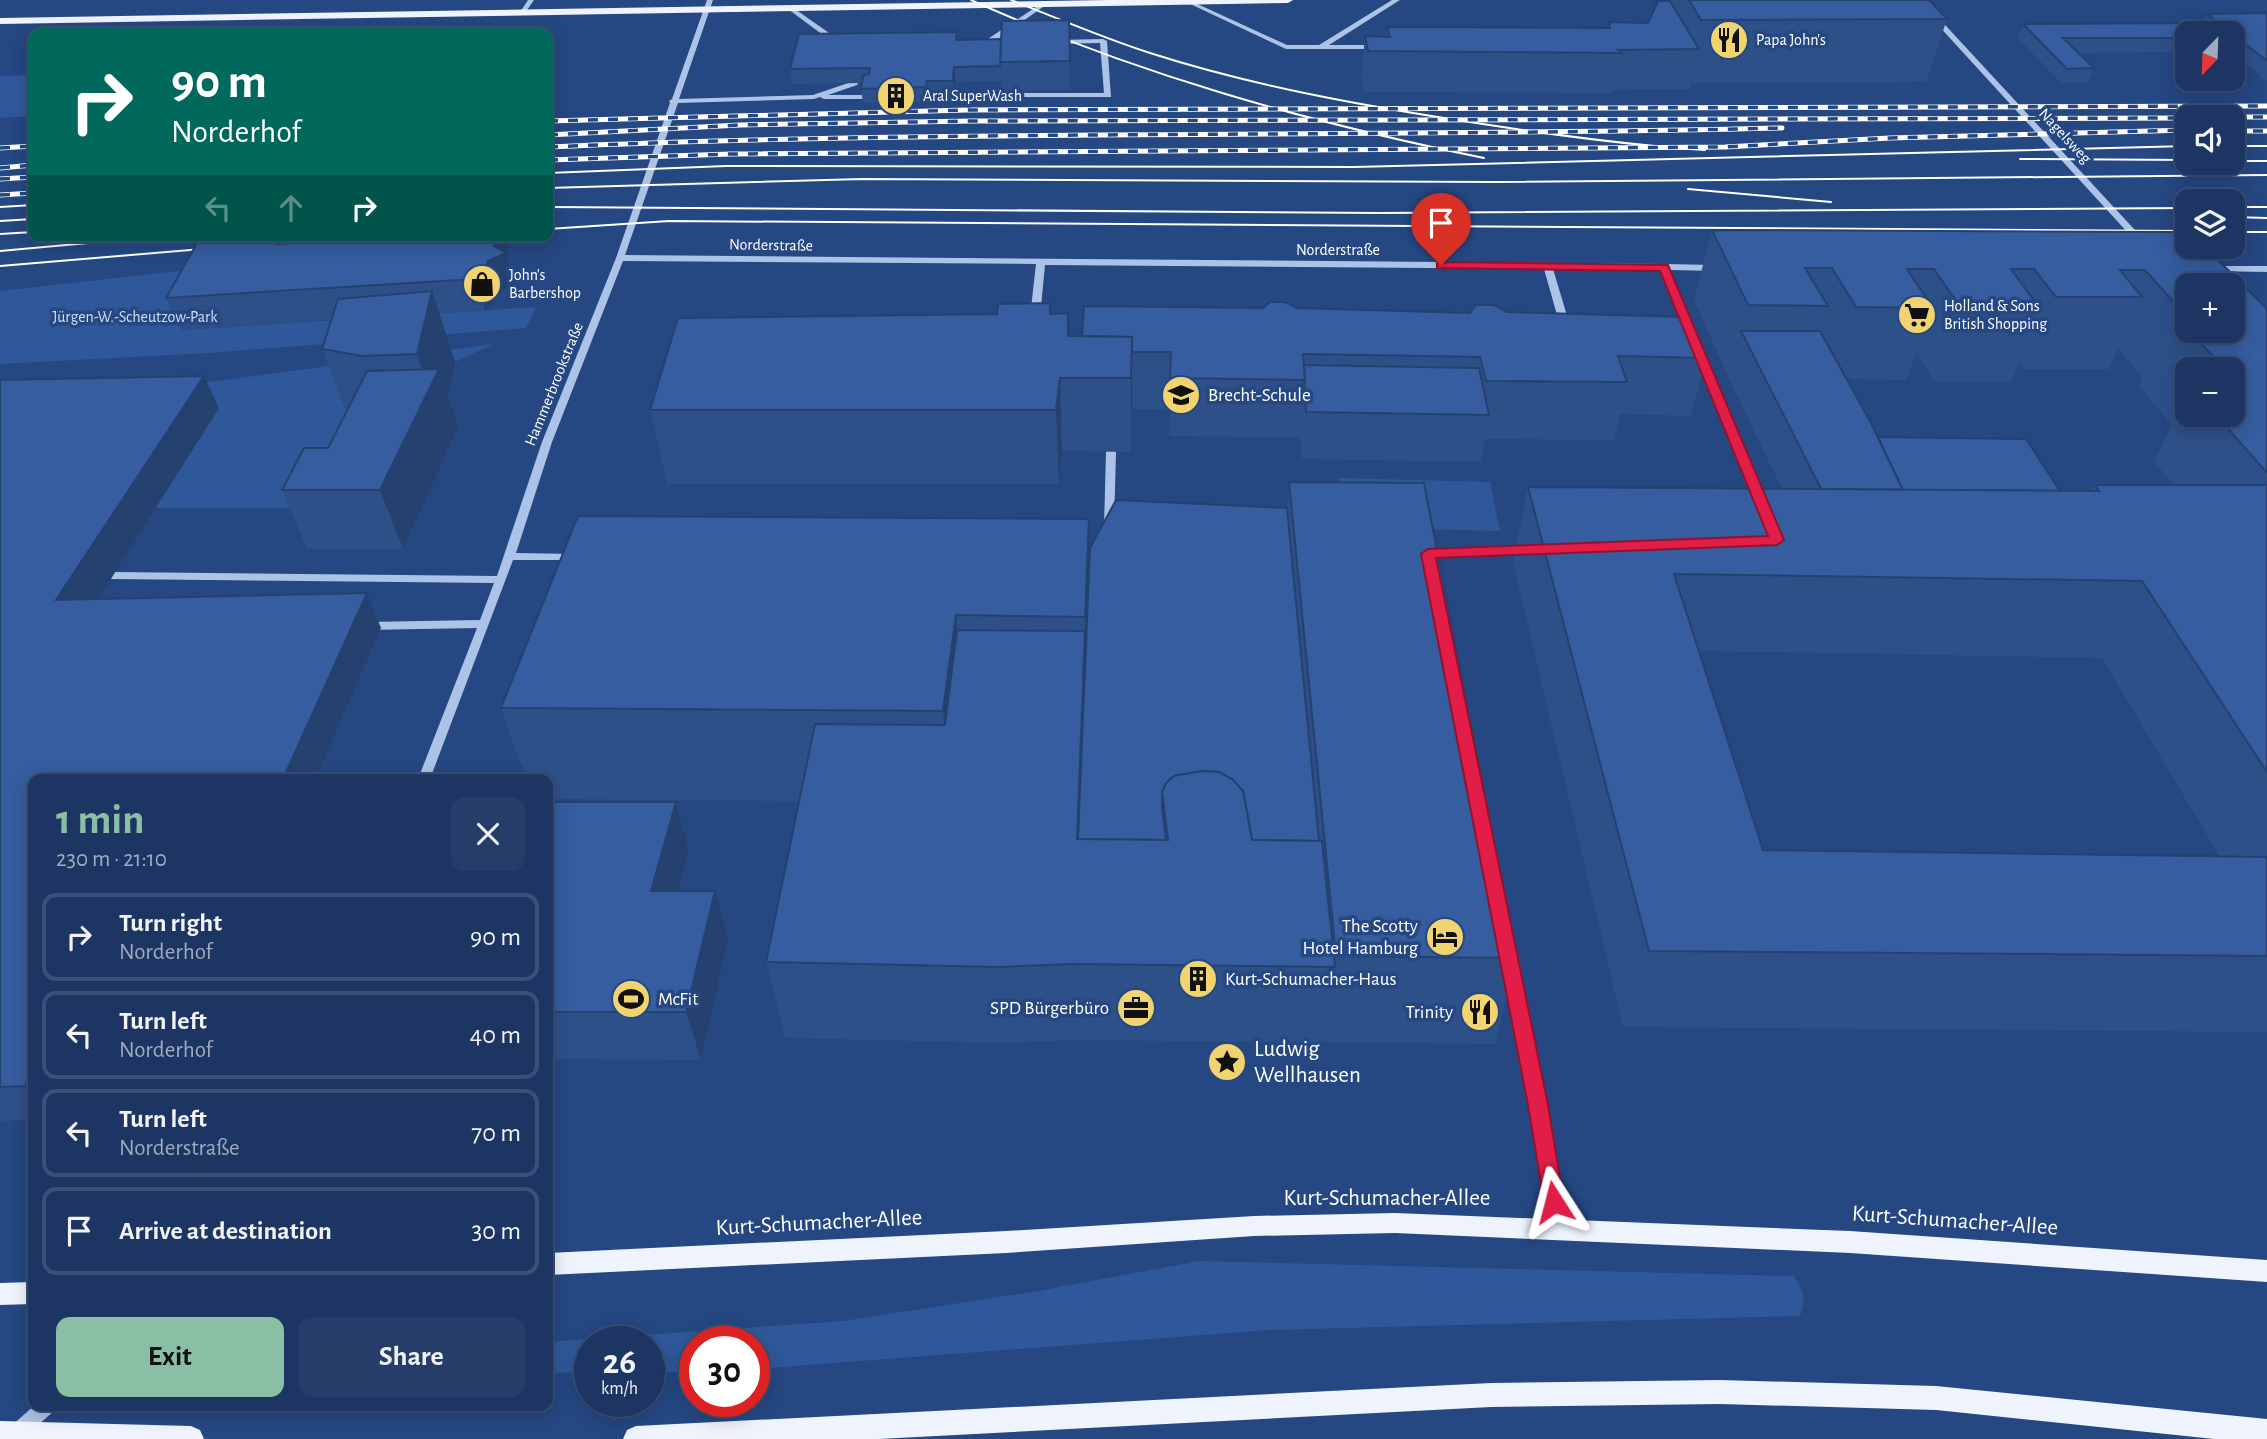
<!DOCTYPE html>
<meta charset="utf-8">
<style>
body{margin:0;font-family:"Alegreya Sans",sans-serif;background:#253d68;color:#f1f3f6;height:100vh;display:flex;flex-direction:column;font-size:26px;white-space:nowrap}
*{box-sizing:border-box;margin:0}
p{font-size:23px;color:#a0abbe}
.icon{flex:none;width:38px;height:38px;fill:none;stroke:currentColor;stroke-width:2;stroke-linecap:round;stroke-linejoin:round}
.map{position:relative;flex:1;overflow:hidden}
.panel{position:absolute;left:28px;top:774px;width:525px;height:637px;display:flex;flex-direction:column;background:#1c3562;border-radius:14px;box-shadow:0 4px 18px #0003,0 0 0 2px #3a5077}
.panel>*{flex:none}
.banner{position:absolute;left:28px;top:28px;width:525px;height:214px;border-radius:14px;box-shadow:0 4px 18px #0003,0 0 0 2px #3a5077;background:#00695c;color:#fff;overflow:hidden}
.needle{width:46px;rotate:203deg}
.buttons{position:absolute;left:2175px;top:21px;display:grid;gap:14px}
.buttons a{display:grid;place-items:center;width:70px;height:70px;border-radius:14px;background:#1c3562;box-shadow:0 4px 18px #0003,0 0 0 2px #3a5077;font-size:35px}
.speed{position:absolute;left:574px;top:1326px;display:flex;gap:14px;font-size:35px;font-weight:700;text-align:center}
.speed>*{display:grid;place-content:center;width:91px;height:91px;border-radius:50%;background:#1c3562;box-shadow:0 4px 18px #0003,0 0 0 2px #3a5077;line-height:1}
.speed small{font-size:18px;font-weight:400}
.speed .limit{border:10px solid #d22;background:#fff;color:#111}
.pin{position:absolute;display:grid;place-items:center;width:60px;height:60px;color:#fff;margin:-72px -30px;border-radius:50% 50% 50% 0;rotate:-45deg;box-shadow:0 0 7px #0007}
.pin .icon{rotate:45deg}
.me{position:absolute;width:77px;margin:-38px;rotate:351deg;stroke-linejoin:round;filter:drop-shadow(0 0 5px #0008)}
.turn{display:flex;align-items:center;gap:24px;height:147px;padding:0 28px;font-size:32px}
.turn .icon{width:91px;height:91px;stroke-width:2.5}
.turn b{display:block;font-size:49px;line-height:60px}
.lanes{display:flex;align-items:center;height:66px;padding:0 28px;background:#0003;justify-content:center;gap:35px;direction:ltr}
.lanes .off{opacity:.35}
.round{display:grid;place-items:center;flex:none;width:74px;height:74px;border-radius:14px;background:#253d68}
.head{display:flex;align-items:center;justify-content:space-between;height:119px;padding:0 28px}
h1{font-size:42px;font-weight:700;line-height:52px;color:#8abfa5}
.primary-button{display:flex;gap:14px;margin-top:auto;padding:14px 28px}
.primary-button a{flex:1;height:80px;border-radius:14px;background:#8abfa5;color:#111;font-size:28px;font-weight:700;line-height:80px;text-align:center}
.primary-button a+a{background:#253d68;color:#f1f3f6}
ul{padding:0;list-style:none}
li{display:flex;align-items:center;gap:21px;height:88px;margin:0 14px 10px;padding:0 14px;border:4px solid #3a5077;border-radius:14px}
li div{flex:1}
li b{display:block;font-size:26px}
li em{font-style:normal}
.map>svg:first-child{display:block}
</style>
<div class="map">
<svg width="2267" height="1439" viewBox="0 0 2267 1439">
<rect width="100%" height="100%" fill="#254782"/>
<g fill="#2f589a">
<path d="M33,75V116L0,118V76Z"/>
<path d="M214,267L181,330L536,307L526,328L209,353L0,364V291Z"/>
<path d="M493,344L455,362L364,370L328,508H155L218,409L112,395Z"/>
<path d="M1339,478L1490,482L1500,531L1343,527Z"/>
<path d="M1199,1261L1793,1276C1804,1289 1806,1300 1800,1316L1269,1330L754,1369V1342H695V1372H649V1342H590V1372L548,1373V1342L843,1321L1038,1291Z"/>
</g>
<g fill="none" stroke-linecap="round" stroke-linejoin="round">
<g fill="#acc3e7" fill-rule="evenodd">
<path d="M528,0H534L525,13H521L520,12Z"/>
<path d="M707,0H713L679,99L813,95L854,81L858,83L857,85L828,95H866L870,97L866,99H824L820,97L814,99L678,103L625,255L1664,264L1717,265L1721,268L1717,271L1670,270L1696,332L1691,335L1686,332L1661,270L1553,269L1571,329L1566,332L1561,329L1544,269L1045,265L1040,317L1035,320L1030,317L1036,264L623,261L552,442L516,553L576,554L582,557L576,560H513L430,779H418L477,628L365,630L359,626L365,622L480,620L494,583L110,579L108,576L110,573L114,572L497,576L542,442L616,258L670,103L669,101L672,99Z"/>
<path d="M1392,0H1400L1329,45H1381L1382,47L1378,49H1286L1186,2L1191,1L1287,45H1319Z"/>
<path d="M1915,0H1922L2146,242V246H2140Z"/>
<path d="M1042,3L1047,4L983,50H977V46Z"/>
<path d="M788,7H792L842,42L835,44L788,9Z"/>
<path d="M1103,39L1107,41L1111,97H948L944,95L948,93H1104L1100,43L1056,44L1052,42L1056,40Z"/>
<path d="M2211,266H2267V272L2208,271V267Z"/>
<path d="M1699,349L1704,352L1767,503L1766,505H1758L1757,503L1694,352Z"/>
<path d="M1111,449L1116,452L1114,527L1109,530L1104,527L1106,452Z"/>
<path d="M1530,547L1534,548L1535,550L1534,552L1422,557L1416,554L1422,551Z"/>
<path d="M1509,953L1514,955L1516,959L1546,1105L1566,1228L1564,1233L1558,1235L1552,1233L1550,1228L1530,1105L1502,959L1504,955Z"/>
<path d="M35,1405H57L54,1411L22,1439H0L3,1433Z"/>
</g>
<g fill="#eef3fd" fill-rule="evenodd">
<path d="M1108,0H1293L1288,3L0,24V18Z"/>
<path d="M1395,1213L1850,1231L2267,1260V1282L1850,1253L1395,1233L1254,1236L1006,1253L548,1275V1253L1006,1231L1254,1216Z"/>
<path d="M33,1282V1304L0,1305V1283Z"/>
<path d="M1720,1380L1936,1386L2267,1419V1439H2214L1936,1410L1720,1404L1491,1407L879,1439H623L627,1430L636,1426L1491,1383Z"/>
<path d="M0,1421L191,1426L200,1430L204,1439H0Z"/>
</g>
<g stroke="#fff" stroke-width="2">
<path d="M971,0C1136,74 1307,122 1484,158"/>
<path d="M1011,0C1057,18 1103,38 1150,53C1250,85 1353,104 1457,120C1539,133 1622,145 1705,150"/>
<path d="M2233,146H2267"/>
<path d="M2020,159L2188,160"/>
<path d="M2233,161H2267"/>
<path d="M548,173L726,166L1354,167L2188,146"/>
<path d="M548,188L862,179L1496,182L2267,175"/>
<path d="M1688,189L1831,202"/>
<path d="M0,207L33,205"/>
<path d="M548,207L1380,213L2188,208"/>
<path d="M2233,207H2267"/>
<path d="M2233,217L2267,218"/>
<path d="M0,221L33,219"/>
<path d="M548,229L669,221L2188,231"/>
<path d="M2233,232H2267"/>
<path d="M0,234L33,232"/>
<path d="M269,244L395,236"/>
<path d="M0,251L165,236"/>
<path d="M0,266L214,248"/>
</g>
<defs>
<g id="rail">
<path d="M2233,117H2267"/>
<path d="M548,121L967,110L2267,106"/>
<path d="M2233,131H2267"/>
<path d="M548,135L740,125L973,121L2188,118"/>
<path d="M548,147C959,129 1371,138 1782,128"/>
<path d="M0,148L33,146"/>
<path d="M548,160L731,154L1725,147L1890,138L2188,130"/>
<path d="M0,168L33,165"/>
<path d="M0,179L33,177"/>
<path d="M0,195L33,193"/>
</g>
</defs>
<use href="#rail" stroke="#fff" stroke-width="5"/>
<use href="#rail" stroke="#254782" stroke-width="3.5" stroke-dasharray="10" stroke-linecap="butt"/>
</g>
<g fill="#2e5089" fill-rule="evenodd">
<path d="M1669,0H1929L1947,19L1926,82L1691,83L1690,89L1614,90L1613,93L1364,92L1361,77L1365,36L1386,37L1387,27L1608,28L1609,22L1648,23Z"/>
<path d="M2267,13V81L2233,53V33H2208L2201,28L2207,14Z"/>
<path d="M1069,20L1070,90L1001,91V81L955,82L954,96H928V102L863,103L861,89L862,83L792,84L790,69L1001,39Z"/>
<path d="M2023,24L2188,33V52L2078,53L2094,68L2088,83H2061L2018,38Z"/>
<path d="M1712,230L2173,232L2267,309V1032L1623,1027L1513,562L1528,487L1782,489L1728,377L1694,300ZM2188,285L2233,331H2188ZM2118,348L2143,378L2139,386L2172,425L2154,461L2173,485H2095L2092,491H2060L1878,437L1846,379L1906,380L1916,353L1935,382H2011L2020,361L2025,369H2109ZM2188,369H2233V415H2188ZM1699,651L2102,658L2220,857L1763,850Z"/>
<path d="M201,236H285L288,243L509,257L508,261L515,284L497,292L493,304L485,310L439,313L455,362L448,396L458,427L403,549H307L282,490L328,448L346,412L322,349L331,320L180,330L166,298Z"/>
<path d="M1050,303L1051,314L1068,313L1069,336H1082L1297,308L1470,313L1507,312L1706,358L1691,416L1620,414L1614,440L1485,439L1481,462L1302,459L1300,437V438L1169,436L1170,410L1132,409L1131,452L1062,451L1059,484H667L650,410L997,314Z"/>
<path d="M0,380L219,408L98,599L381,628L33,779V1120L0,1121Z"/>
<path d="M1289,482L1516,958L1495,1044L1074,1040L1005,1043L785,1038L766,962L799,801L548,799V779H526L501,708L1089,519L1090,548L1287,508Z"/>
<path d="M548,802H676L689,851L679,891H715L728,939L701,1060L548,1059Z"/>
</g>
<g fill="#25416f">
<path d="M954,67L955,82L954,96L953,81Z"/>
<path d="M281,236H285L295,263L277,244Z"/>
<path d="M497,236H503L509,257L508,261L515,284L497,292L493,304L485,310L476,279L494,246Z"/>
<path d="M432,291L455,362L448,396L458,427L403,549L380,490L429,390L417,354Z"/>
<path d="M1132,337V409L1131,452V378Z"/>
<path d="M204,376L219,408L76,634L56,600Z"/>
<path d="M1060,378L1062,451L1059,484L1056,410Z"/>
<path d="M1089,519L1091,608L1077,855V839Z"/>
<path d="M367,593L381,628L315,779H283Z"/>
<path d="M956,615L964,706L953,802L943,711Z"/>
<path d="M676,802L689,851L666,940L651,891Z"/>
<path d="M715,891L728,939L701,1060L686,1012Z"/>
<path d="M33,1070V1096L25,1086Z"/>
</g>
<g fill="#355d9f" stroke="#25416f" stroke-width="2">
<path d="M1689,0H1929L1947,19L1701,20Z"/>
<path d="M1658,1H1670L1699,49L1618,50L1622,53L1368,51L1365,36L1390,37L1387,27L1610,28L1609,22L1648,23Z"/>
<path d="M2267,13V61L2207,14Z"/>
<path d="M1069,20L1070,61L1000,62L1002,21Z"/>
<path d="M2193,23L2204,33H2188V38H2063L2094,68L2067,69L2023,24Z"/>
<path d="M957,32L956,40L1001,39L1000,66L954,67L953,81H927L926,87L861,89L863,76L869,74L870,68L790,69L799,34Z"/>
<path d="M1712,230L2173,232L2188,237V247H2205L2267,309V473L2216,415H2233V369H2214L2208,362H2219L2189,331H2233V285H2188V329L2174,314L2181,310L2145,270H2120L2142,297H2056L2034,269H2011L2041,310H1962L1934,269H1907L1933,308L1856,307L1832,268H1805L1828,306L1748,305Z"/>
<path d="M201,236H281L277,244L405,236H497L494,246L506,253L488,261L484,273L476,279L166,298Z"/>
<path d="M432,291L417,354L362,356L322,349L338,299Z"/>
<path d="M1270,302H1285L1297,308L1470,313L1476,305H1494L1507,312L1687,317L1706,358L1618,356L1627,382L1486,381L1480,357L1303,354L1305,380L1170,378L1171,352H1132V337L1082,336L1084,306L1263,308Z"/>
<path d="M1050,303V314L1068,313V336L1132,337L1131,378H1060L1056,410H650L678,318L997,314L998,304Z"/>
<path d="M1741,331H1820L1871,423L1903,490L1821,489Z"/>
<path d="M1304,365L1479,368L1489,415L1306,412L1304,390L1305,380Z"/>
<path d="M439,369L380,490H282L304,448H328L367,371Z"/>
<path d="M204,376L56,600L367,593L283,779H33V1070L25,1086L0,1087V380Z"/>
<path d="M1878,437L2026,439L2060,491L1903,490Z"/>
<path d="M1289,482L1424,483L1516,958L1336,956Z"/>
<path d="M2095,485H2267V772L2142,581L1674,574L1763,850L2267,857V956L1649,951L1528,487L2099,491Z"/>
<path d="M1116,500L1287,508L1319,841L1252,840L1243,791L1233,780L1219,772L1202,771L1174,776L1166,783L1162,792V808L1166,840L1078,839L1090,548Z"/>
<path d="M578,516L1089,519L1085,617L956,615L943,711L501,708Z"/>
<path d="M957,630L1085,631L1077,839L1168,840L1162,792L1166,783L1174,776L1202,771L1219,772L1233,780L1243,791L1252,840L1322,841L1335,967L1071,964L998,967L766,962L815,724L945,725Z"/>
<path d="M548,802H676L651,891H715L686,1012H548Z"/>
</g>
<path fill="#e11d48" stroke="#92132f" stroke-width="2" d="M1441,262L1668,265L1784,540L1777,545L1436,558L1548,1105L1564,1202L1561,1208L1554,1211L1547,1208L1544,1202L1528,1105L1421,554L1428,549L1768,536L1660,271L1437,268V263Z"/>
<defs>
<symbol id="restaurant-disc" viewBox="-11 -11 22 22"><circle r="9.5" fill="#f1d470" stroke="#254782"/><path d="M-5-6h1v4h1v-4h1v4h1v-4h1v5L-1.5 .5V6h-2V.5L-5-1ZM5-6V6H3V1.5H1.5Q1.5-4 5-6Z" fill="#111"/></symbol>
<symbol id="building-disc" viewBox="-11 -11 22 22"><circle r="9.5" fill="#f1d470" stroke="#254782"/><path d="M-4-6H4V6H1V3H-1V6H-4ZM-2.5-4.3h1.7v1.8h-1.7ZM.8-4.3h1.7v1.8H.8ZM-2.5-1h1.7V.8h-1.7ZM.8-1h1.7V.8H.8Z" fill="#111"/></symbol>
<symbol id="shop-disc" viewBox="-11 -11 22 22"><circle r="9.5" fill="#f1d470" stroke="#254782"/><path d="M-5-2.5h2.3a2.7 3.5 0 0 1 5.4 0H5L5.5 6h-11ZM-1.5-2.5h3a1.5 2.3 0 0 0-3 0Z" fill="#111"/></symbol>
<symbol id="supermarket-disc" viewBox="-11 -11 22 22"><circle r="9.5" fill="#f1d470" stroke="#254782"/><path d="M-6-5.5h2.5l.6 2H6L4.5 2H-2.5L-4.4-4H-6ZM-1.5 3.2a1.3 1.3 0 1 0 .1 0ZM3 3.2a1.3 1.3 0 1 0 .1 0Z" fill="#111"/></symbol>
<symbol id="school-disc" viewBox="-11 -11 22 22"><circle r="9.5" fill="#f1d470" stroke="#254782"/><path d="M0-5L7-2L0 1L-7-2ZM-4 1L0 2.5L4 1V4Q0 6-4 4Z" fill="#111"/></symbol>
<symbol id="hotel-disc" viewBox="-11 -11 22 22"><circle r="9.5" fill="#f1d470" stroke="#254782"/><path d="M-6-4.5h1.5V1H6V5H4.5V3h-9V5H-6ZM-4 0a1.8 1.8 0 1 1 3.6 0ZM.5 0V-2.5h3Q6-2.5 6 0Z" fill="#111"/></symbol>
<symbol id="stadium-disc" viewBox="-11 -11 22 22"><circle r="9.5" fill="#f1d470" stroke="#254782"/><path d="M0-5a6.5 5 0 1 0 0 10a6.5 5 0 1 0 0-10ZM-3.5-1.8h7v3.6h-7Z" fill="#111"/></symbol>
<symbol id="office-disc" viewBox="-11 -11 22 22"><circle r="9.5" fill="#f1d470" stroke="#254782"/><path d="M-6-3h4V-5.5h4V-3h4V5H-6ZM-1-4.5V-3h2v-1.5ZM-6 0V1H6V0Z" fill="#111"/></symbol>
<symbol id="sight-disc" viewBox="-11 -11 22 22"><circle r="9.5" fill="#f1d470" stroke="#254782"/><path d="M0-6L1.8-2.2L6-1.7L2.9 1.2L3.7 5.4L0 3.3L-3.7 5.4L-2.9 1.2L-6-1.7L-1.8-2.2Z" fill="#111"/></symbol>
</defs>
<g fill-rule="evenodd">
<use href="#restaurant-disc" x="1707" y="18" width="44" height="44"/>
<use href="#building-disc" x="874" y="74" width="44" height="44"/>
<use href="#shop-disc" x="460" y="262" width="44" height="44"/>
<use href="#supermarket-disc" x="1895" y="293" width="44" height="44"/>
<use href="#school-disc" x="1159" y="373" width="44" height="44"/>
<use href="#hotel-disc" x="1423" y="915" width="44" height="44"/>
<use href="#building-disc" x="1176" y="957" width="44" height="44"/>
<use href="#stadium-disc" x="609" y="977" width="44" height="44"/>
<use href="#office-disc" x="1114" y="986" width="44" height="44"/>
<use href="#restaurant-disc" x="1458" y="990" width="44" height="44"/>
<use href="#sight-disc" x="1205" y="1040" width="44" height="44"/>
</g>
<g text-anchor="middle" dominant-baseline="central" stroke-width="7" stroke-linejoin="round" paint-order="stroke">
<g font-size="16" fill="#fff" stroke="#254782" text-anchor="start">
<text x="1756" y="40">Papa John's</text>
<text x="923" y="96">Aral SuperWash</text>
<text x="509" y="275">John's<tspan x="509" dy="18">Barbershop</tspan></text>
<text x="1944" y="306">Holland &amp; Sons<tspan x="1944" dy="18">British Shopping</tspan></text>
</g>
<g font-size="16" fill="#fff" stroke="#254782">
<text transform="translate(2065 136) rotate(47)">Nagelsweg</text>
<text transform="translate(771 245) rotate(1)">Norderstraße</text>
<text x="1338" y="250">Norderstraße</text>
<text transform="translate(554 384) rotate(-68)">Hammerbrookstraße</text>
</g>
<g font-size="16" fill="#d0dff6" stroke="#254782">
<text x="135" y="317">Jürgen-W.-Scheutzow-Park</text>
</g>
<g font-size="19" fill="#fff" stroke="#254782" text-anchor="start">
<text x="1208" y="395">Brecht-Schule</text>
<text x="1418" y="926" text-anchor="end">The Scotty<tspan x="1418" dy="22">Hotel Hamburg</tspan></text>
<text x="1225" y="979">Kurt-Schumacher-Haus</text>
<text x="658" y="999">McFit</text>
<text x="1109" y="1008" text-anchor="end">SPD Bürgerbüro</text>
<text x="1453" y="1012" text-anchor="end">Trinity</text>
</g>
<g font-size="23" fill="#fff" stroke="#254782" text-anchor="start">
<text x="1254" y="1049">Ludwig<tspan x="1254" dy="26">Wellhausen</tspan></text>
</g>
<g font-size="23" fill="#fff" stroke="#254782">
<text x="1387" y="1198">Kurt-Schumacher-Allee</text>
<text transform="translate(1955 1221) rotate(4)">Kurt-Schumacher-Allee</text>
<text transform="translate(819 1223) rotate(-3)">Kurt-Schumacher-Allee</text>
</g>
</g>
</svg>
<div class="buttons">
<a><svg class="needle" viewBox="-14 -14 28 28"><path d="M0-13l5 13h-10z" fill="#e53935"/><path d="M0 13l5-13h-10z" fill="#a0abbe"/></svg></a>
<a><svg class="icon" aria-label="sound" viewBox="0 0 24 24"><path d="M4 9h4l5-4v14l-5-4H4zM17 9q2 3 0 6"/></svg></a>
<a><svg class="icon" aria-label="layers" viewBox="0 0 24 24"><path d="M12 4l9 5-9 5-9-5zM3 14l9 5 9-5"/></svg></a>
<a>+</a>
<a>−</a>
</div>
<div class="speed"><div>26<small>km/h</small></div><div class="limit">30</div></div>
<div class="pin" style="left:1441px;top:265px;background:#d93025"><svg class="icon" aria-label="arrive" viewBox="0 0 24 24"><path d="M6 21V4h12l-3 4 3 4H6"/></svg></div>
<svg class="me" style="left:1554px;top:1202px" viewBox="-20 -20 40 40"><path d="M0-17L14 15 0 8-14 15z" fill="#e11d48" stroke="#fff" stroke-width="4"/></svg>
<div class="banner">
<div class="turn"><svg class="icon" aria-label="right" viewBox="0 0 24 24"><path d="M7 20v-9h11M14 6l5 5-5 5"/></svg><div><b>90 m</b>Norderhof</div></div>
<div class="lanes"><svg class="icon off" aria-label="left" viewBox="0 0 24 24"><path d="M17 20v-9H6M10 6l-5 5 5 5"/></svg><svg class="icon off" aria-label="ahead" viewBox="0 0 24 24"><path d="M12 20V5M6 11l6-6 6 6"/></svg><svg class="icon" aria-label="right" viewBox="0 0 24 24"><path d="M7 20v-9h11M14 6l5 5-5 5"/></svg></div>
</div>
<section class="panel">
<div class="head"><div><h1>1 min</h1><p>230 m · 21:10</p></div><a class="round"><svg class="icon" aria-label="close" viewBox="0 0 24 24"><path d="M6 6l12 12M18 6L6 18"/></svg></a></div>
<ul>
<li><svg class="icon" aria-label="right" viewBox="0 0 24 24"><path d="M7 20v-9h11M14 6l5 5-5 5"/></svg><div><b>Turn right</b><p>Norderhof</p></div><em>90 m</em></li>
<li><svg class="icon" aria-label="left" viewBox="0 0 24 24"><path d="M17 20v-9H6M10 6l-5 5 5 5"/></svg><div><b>Turn left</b><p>Norderhof</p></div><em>40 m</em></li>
<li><svg class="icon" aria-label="left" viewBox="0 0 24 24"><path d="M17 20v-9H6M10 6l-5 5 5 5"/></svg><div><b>Turn left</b><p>Norderstraße</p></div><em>70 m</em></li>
<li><svg class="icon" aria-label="arrive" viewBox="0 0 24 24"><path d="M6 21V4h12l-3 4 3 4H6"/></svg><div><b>Arrive at destination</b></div><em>30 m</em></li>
</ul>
<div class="primary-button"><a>Exit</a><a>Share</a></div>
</section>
</div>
